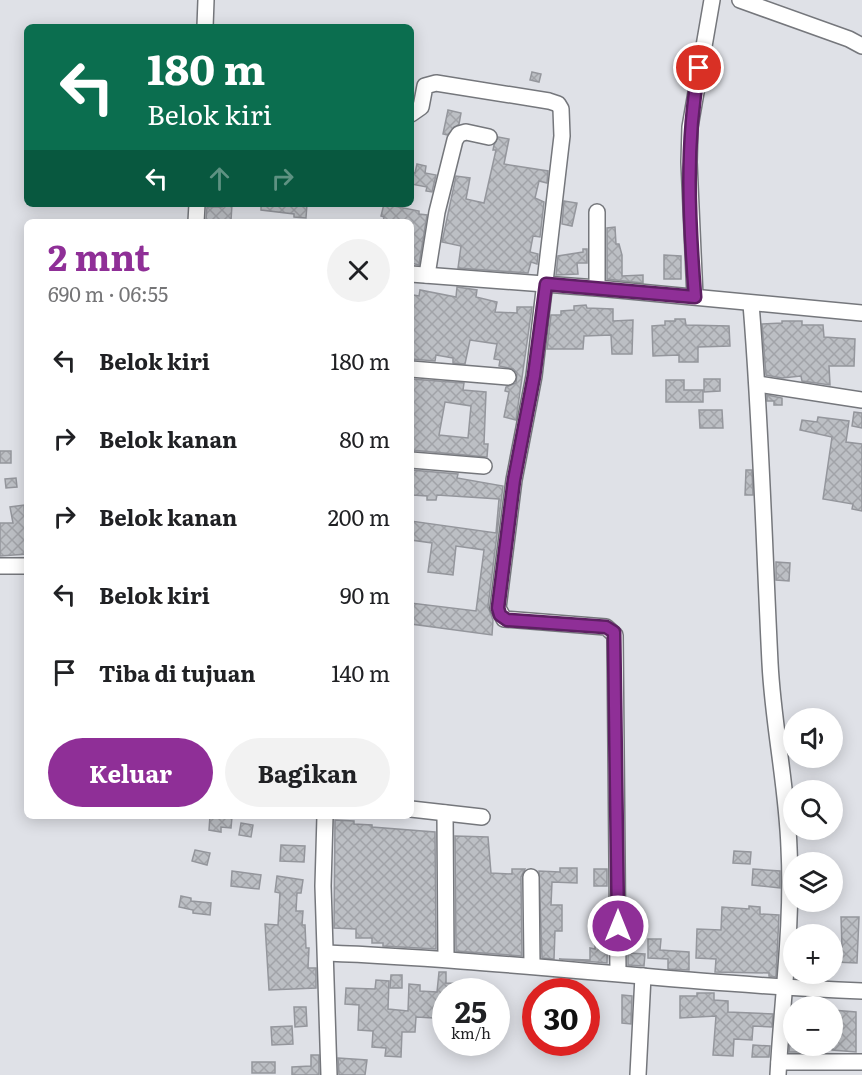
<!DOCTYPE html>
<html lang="id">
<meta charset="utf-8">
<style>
body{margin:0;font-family:Literata,serif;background:#f2f2f2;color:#202124;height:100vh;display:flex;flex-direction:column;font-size:22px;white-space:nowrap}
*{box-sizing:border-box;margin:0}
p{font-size:20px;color:#757577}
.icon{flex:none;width:33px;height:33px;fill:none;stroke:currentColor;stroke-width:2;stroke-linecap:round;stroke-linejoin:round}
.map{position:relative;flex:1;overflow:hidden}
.details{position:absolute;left:24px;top:219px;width:390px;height:600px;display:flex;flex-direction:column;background:#fff;border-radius:9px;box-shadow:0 3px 15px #0003}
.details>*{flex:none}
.top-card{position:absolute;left:24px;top:24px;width:390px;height:183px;border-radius:9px;box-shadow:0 3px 15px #0003;background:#0b6e4f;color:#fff;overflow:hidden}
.controls{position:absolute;left:783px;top:708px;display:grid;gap:12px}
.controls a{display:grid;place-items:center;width:60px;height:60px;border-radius:50%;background:#fff;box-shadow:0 3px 15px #0003;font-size:30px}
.speed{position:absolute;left:432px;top:978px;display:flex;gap:12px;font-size:30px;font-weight:700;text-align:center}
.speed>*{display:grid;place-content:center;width:78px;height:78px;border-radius:50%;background:#fff;box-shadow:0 3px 15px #0003;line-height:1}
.speed small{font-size:15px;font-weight:400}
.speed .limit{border:9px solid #d22;background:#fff;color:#111}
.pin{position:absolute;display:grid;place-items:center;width:51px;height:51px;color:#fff;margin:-26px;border:3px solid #fff;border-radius:50%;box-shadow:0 2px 6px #0007}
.me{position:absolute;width:66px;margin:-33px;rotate:0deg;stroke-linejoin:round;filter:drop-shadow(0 0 4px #0008)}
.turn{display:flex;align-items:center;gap:21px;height:126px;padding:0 24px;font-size:27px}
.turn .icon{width:78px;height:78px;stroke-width:2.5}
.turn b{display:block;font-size:42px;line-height:51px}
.lanes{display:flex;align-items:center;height:57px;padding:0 24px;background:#0003;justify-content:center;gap:30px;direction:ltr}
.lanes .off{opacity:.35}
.round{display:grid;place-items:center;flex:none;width:63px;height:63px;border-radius:32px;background:#f2f2f2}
.head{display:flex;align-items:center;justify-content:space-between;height:102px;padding:0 24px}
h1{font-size:36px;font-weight:700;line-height:45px;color:#8f2f97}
.cta{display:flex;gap:12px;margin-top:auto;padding:12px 24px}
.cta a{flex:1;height:69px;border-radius:36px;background:#8f2f97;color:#fff;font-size:24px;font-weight:700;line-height:69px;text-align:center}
.cta a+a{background:#f2f2f2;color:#202124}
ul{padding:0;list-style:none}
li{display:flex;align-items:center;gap:18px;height:78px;padding:0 24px}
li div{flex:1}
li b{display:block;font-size:22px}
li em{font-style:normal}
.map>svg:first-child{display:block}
</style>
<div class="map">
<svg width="862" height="1075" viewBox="0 0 862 1075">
<defs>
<pattern id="building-cross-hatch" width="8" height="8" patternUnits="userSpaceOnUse" patternTransform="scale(1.5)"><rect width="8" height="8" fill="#bcbfc4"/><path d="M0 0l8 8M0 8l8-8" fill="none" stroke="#a1a3a8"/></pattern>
</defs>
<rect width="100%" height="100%" fill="#dfe1e7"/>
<g fill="url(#building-cross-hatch)" stroke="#94969c" stroke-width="1.5" fill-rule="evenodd">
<path d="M532,72L541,74L539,82L530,80Z"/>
<path d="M448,110L461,113L459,124L447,135L443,134Z"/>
<path d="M498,137L509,139L504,164L548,171L547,183L539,181L535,198L544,202L540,237L533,236L530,252L538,254L537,264L531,262L528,273L458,268L461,246L442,242L456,176L470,178L466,199L484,203L496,150H493L494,145Z"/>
<path d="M417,164L426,166L425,173L436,175L432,192L426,191L427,187L411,184V172L415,173Z"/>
<path d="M564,201L577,203L572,226L562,224Z"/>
<path d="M222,204H232L231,221L206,220L207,207H222Z"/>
<path d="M261,204H307L306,218L294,217V214L261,210Z"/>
<path d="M384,204L419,211V214L427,215L419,265L411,263V222H383L384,217L381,216Z"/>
<path d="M615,227L616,244H619L622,255V276L643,275V283L607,279V228Z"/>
<path d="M583,249H587V263H577L578,274L556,275L558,256L583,252Z"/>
<path d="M664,255L681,256V279H664Z"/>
<path d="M457,287L477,290L476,297L497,302L495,312L517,313V307H532L516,420L504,417L509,392L505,391L506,387L516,383L517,373L513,369L499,366L500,360L494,359L497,344L470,340L465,364L453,363V358L436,355L435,361L411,359L413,295L419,296L420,290L456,297Z"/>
<path d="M586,305L587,308L613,309V321L633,320L632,354H612L611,335L584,336L583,349H547L551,315H561V311L574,310V306Z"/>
<path d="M675,319H685L686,325L729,326L730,346L698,347V362H679V355L653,356L652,326L665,325V321H675Z"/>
<path d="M782,321H802V325H823L824,337L855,339L854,366H829L830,385L802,381L801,376L782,378L766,375L762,324L782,323Z"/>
<path d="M411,379L464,383L463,390L486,392L484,444H488L487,457L411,450ZM445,402L471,406L468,438L439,435Z"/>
<path d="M704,379H720V391L704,392Z"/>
<path d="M666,380H684V390H703V402H666Z"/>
<path d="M767,395L782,398V405H774V401H767Z"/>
<path d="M699,410H722L723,428H700Z"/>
<path d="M854,412L862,413V428L852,426Z"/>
<path d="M818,417L849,421L846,442L862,444V511L852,509L853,504L823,499L832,437L800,430L802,420L817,422Z"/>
<rect x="0" y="451" width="11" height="12"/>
<path d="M411,470L458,474L457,478L503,486L488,607L493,620L492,635L411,624V603L476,611L484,550L456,546L453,575L428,572L432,543L411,540V521L496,533L499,499L437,495L436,500H427V496L413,495Z"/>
<path d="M746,470H752L753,495H745Z"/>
<path d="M16,478L17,487L6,488L5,479Z"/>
<path d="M24,505L27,554L0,556V523H13L10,507Z"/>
<path d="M776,562L790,563L789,581L776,580Z"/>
<path d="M210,816L232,817L231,828L221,827V832L209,830Z"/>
<path d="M335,820L354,821V824L372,825V827L435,832L436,949L383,946V943H372V938H356V929L334,928Z"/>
<path d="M241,823L253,825L251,837L239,835Z"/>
<path d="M455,836L488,837L491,873L512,874V869H525L521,877L522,956L456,951Z"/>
<path d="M281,845L305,846L304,862L280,861Z"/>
<path d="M195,850L210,853L207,865L192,861Z"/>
<path d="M734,851L751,852L750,864L733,863Z"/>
<path d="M560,868H577V883L552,882L551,905H562V931H555L554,959L542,958L539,871L560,872Z"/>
<rect x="594" y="869" width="13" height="17"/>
<path d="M753,869L780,871V888L752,885Z"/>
<path d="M232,871L261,875L259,889L231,886Z"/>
<path d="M277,876L303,880L301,893H297L296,911H303L302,925H305L306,948H309L308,968H316V988L269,990L265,924L278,925L280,893L275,892Z"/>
<path d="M181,896L191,898V901L211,903L210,915L193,913V910L179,907Z"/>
<path d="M749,906L760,907V914L779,915L776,977L769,976V973L715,972L716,959L696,958L697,929L721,930L722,907L749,909Z"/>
<path d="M841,917H859L857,963L834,962L835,947H842Z"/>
<path d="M596,919L608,920L607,963L559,959L590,960V948L595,949Z"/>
<path d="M648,939H661L660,950L689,952V970L668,969V959L648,958Z"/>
<path d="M628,953L645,954L644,966L628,965Z"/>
<path d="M439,972H446V983L467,984V992H446V1025H434V1018L416,1017L415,1032H402L401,1057L385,1056L386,1048L372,1047L373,1031L358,1030L359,1005L345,1004L346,988L375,989L376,980L389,981L388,1009L408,1011L409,984L420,985V991L437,992Z"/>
<path d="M391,975H402V988H390Z"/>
<path d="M697,993H714V1000L728,1001V1012L773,1014L772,1027L753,1026L752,1040L734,1039L733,1056L713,1055L716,1016L680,1018V996H697Z"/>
<path d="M622,995L632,996L631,1024L622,1023Z"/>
<path d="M793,1006L794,1046H818V1052H789Z"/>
<path d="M294,1007H306L307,1026L295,1027Z"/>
<path d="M832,1010L856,1012V1052L832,1050Z"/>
<path d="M292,1026L293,1044L272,1045L271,1027Z"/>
<path d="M753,1045L770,1046L769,1057H752Z"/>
<path d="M311,1055H319V1075H292V1067L311,1066Z"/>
<path d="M338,1058L367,1060L365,1075H339Z"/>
<rect x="252" y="1062" width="23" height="11"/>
</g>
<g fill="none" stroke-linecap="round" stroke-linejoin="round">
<defs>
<g id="minor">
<path d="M740,0L849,39L862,46"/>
<path d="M205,27L206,0"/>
<path d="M411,114L421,107L425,86L436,83L549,101L558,104L561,109L562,136L534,376L514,480L498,608L504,619L606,627L615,635L618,973"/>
<path d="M597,212V288"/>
<path d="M196,222L197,204"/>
<path d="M411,274L597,288L862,313"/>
<path d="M427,275L437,212L455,140L459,134L466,132L489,137"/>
<path d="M695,297L689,162L690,127L712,0"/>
<path d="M751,304C761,424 764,543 770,663C773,725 787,786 789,848C793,924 782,1000 778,1075"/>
<path d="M411,369L508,377"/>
<path d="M758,384L862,400"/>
<path d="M411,460L484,466"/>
<path d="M0,566H27"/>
<path d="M411,809L482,817"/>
<path d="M445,813L446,959"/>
<path d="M325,816L323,886L329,1075"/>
<path d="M531,877L532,965"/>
<path d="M327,953C506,960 683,984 862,991"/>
<path d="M779,1062H862"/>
<path d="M638,1075L643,976"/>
</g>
</defs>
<use href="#minor" stroke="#75777c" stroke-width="18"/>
<use href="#minor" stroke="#fff" stroke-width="15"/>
</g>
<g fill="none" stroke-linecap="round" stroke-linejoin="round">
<defs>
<path id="route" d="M618,926L614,632L606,627L507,620L500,615L498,608L514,480L534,376L546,284L695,297C689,220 685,144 699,68"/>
</defs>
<use href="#route" stroke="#5d1f62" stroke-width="15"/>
<use href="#route" stroke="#8f2f97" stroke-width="10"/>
</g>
</svg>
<div class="controls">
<a><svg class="icon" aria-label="sound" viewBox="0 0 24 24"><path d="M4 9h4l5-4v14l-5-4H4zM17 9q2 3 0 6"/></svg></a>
<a><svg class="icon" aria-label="search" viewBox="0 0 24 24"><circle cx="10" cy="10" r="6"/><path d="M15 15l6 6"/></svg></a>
<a><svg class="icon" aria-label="layers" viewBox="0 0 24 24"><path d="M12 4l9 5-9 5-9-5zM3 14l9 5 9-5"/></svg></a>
<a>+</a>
<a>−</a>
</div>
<div class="speed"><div>25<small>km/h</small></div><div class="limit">30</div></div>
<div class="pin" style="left:699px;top:68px;background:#d93025"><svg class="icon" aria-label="arrive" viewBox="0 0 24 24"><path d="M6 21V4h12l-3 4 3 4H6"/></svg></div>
<svg class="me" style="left:618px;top:926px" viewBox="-20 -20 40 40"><circle r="17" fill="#8f2f97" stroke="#fff" stroke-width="3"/><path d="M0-11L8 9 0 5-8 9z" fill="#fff"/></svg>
<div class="top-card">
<div class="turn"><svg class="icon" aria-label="left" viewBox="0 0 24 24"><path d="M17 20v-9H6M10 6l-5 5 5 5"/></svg><div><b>180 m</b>Belok kiri</div></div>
<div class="lanes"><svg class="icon" aria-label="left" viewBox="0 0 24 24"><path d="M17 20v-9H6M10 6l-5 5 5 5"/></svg><svg class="icon off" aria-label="ahead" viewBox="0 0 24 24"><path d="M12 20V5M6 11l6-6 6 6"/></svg><svg class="icon off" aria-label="right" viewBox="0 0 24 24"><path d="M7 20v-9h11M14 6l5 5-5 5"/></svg></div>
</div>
<section class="details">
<div class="head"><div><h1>2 mnt</h1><p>690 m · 06:55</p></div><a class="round"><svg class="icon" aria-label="close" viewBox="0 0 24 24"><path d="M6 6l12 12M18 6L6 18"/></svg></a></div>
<ul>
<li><svg class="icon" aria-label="left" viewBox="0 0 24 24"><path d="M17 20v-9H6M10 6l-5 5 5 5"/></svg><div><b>Belok kiri</b></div><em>180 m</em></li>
<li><svg class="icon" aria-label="right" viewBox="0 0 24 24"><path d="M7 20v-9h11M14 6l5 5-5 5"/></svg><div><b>Belok kanan</b></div><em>80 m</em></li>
<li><svg class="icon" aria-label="right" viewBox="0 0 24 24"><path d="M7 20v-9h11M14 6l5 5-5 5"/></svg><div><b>Belok kanan</b></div><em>200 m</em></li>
<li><svg class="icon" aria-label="left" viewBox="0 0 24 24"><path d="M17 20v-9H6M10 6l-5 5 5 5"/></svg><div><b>Belok kiri</b></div><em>90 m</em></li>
<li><svg class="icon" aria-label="arrive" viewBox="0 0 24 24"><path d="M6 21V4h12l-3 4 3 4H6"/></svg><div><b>Tiba di tujuan</b></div><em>140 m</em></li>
</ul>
<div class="cta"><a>Keluar</a><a>Bagikan</a></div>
</section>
</div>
